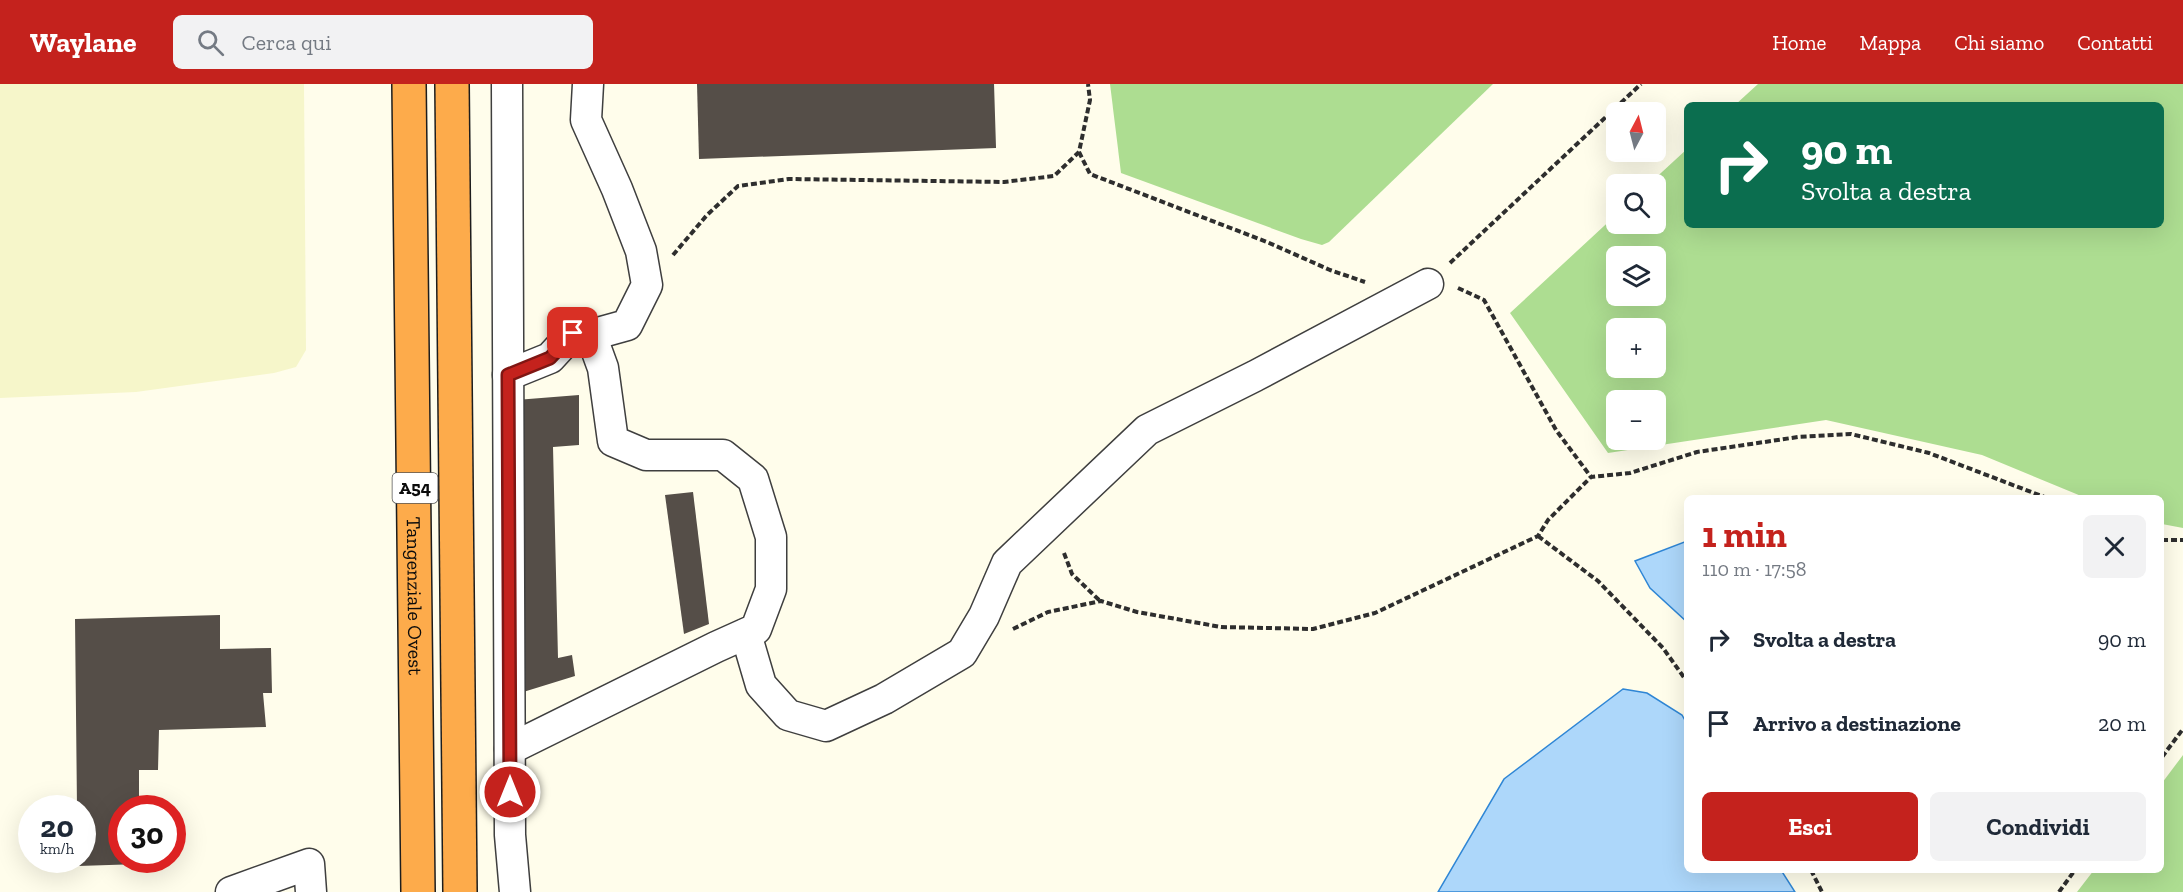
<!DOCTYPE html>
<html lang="it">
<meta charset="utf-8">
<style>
body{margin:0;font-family:"Zilla Slab",serif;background:#f2f2f3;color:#1f2937;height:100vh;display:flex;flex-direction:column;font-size:22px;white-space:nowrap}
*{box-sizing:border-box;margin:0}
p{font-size:20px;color:#747a83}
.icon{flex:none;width:33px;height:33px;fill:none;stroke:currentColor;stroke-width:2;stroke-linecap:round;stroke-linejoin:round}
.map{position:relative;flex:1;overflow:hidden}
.details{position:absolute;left:1684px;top:411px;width:480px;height:378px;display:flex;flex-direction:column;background:#fff;border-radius:9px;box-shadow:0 6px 24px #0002}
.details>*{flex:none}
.hud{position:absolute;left:1684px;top:18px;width:480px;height:126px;border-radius:9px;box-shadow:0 6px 24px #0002;background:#0b6e4f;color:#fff;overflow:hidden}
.needle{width:39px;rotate:7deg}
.tools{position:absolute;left:1606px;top:18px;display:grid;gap:12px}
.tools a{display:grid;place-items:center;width:60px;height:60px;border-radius:9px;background:#fff;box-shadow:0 6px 24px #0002;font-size:30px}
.speed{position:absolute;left:18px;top:711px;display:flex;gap:12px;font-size:30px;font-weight:700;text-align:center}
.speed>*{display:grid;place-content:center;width:78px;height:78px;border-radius:50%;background:#fff;box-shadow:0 6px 24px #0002;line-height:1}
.speed small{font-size:15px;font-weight:400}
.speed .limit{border:9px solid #d22;background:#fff;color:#111}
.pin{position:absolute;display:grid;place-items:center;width:51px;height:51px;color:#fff;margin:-26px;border-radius:12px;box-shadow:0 3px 9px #0006}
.me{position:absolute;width:66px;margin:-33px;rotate:0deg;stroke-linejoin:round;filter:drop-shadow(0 0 4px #0008)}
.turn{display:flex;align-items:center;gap:21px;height:126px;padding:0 18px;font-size:27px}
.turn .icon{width:78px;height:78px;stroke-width:2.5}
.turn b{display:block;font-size:42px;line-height:51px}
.round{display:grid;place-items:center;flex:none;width:63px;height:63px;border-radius:9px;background:#f2f2f3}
.summary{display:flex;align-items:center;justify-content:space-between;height:102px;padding:0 18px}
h1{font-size:36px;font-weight:700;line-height:45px;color:#c4221d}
.primary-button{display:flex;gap:12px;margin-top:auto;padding:12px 18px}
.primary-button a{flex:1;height:69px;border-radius:9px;background:#c4221d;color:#fff;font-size:24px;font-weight:700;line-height:69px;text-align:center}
.primary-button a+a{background:#f2f2f3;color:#1f2937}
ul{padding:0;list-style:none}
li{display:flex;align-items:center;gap:18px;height:84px;padding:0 18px}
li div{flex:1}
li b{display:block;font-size:22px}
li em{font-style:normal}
header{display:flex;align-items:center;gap:36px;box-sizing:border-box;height:84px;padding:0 30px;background:#c4221d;color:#fff}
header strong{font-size:28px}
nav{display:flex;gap:33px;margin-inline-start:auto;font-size:21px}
.search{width:420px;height:54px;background:#f2f2f3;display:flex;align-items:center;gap:15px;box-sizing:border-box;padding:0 21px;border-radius:9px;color:#747a83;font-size:22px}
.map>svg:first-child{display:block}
</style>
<header>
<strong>Waylane</strong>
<div class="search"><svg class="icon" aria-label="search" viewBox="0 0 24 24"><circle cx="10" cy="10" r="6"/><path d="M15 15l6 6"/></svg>Cerca qui</div>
<nav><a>Home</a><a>Mappa</a><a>Chi siamo</a><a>Contatti</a></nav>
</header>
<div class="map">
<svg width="2183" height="808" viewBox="0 0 2183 808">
<rect width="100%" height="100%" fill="#fffdeb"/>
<path fill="#f6f6ca" d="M0,0H304L306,266L296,283L274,289L136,308L0,314Z"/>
<g fill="#addd91" fill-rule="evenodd">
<path d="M1110,0H1493L1329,158L1322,161L1301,155L1121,89Z"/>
<path d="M1758,0H2183V444L2162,440V414H2086L1982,371L1826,336L1608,369L1510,229L1617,130V140H1656V100H1649L1687,65L1688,141H2162V21H1735ZM1617,172H1656V212H1617ZM1617,244H1656V284H1617ZM1617,316H1656V356H1617Z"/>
<path d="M2183,671V808H2077L2094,786H2162V699Z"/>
</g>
<g fill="#add7fa" stroke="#2f86d5" stroke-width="1.5">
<path d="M1687,457V538L1650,504L1635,477Z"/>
<path d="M1623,605L1647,609L1682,631L1687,640L1688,786H1781L1795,808H1438L1504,695Z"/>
</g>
<g fill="#554e48">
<path d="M697,0H994L996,64L699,75Z"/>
<path d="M579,311V361L553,363L558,574L572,571L575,592L520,609L516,316Z"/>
<path d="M693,408L709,540L684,550L665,411Z"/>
<path d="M220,531V565L271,564L272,609H263L266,643L159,646L158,686H139V724H122V776H140V780L78,782V776H82V724H77L75,535Z"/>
</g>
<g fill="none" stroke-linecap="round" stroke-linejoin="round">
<defs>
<g id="minor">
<path d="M507,0L510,751L515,808"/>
<path d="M508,291L550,274L573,249L591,251L627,241L647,201L641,167L617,105L586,36L588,0"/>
<path d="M746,550L761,601L788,631L826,642L884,615L962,569L984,532L1007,479L1147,346L1255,292L1428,200"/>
<path d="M510,665L716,563L756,545L771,505V453L753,395L723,371H646L613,357L603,284L591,251"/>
<path d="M231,808L309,780L311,808"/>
</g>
<g id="highway">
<path id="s1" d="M409,0L418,808"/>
<path d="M452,0L460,808"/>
</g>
</defs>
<use href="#minor" stroke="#3f3f3f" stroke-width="33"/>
<use href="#highway" stroke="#1d1d1d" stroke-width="36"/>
<g stroke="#2e2e2e" stroke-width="4" stroke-dasharray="6 3" stroke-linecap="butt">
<path d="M1079,68L1090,90L1267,158L1330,186L1365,198"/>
<path d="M673,171L707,131L738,102L789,95L1004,98L1054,92L1079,68L1090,16L1088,0"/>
<path d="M1450,179L1641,0"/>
<path d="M1458,204L1484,216L1556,346L1591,393L1630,389L1697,368L1798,353L1851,350L1929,369L2047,414"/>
<path d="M1538,452L1598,497L1663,564L1688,599"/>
<path d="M2162,456H2183"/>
<path d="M1064,469L1072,490L1100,517"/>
<path d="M1013,545L1048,528L1101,517L1137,528L1221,543L1313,545L1375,529L1538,452L1548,436L1591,393"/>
<path d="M2162,673L2183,645"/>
<path d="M1811,786L1822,808"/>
<path d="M2059,808L2075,786"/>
</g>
<use href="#minor" stroke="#fff" stroke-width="30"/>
<use href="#highway" stroke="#fdab4b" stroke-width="33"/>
</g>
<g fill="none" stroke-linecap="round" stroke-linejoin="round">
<defs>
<path id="route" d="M510,708L508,291L550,274L573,249"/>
</defs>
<use href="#route" stroke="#7f1613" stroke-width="15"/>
<use href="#route" stroke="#c4221d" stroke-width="10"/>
</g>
<g text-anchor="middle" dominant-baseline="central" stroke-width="6" stroke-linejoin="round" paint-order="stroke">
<rect fill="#fff" stroke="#555" stroke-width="1.5" x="392.5" y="389" width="45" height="30" rx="4.5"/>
<g font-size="18" font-weight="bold" fill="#0c0c0c">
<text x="415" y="404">A54</text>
</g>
<g font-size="20" fill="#0c0c0c" stroke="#fff">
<text stroke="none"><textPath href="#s1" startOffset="512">Tangenziale Ovest</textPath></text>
</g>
</g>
</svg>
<div class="tools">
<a><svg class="needle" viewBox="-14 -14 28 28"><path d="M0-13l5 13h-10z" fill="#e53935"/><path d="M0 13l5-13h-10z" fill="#747a83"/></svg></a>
<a><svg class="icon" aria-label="search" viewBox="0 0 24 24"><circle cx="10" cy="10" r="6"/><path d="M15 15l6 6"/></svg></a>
<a><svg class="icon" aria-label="layers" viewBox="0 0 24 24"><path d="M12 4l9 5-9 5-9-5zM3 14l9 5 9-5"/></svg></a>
<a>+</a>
<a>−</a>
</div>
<div class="speed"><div>20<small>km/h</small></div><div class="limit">30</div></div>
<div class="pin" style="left:573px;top:249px;background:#d93025"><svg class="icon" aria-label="arrive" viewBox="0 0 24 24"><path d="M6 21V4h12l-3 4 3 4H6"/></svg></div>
<svg class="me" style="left:510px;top:708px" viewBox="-20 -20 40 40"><circle r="17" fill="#c4221d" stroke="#fff" stroke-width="3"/><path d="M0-11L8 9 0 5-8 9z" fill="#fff"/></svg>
<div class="hud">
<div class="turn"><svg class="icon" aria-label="right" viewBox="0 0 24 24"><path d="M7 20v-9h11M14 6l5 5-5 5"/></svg><div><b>90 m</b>Svolta a destra</div></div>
</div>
<section class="details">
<div class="summary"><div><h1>1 min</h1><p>110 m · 17:58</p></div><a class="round"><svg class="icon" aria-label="close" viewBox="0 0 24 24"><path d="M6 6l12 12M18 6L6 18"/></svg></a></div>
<ul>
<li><svg class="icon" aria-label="right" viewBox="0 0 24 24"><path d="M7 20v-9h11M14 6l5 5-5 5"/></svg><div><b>Svolta a destra</b></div><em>90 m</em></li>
<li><svg class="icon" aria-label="arrive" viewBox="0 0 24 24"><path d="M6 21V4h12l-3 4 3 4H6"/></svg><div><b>Arrivo a destinazione</b></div><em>20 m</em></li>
</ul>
<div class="primary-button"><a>Esci</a><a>Condividi</a></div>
</section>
</div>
